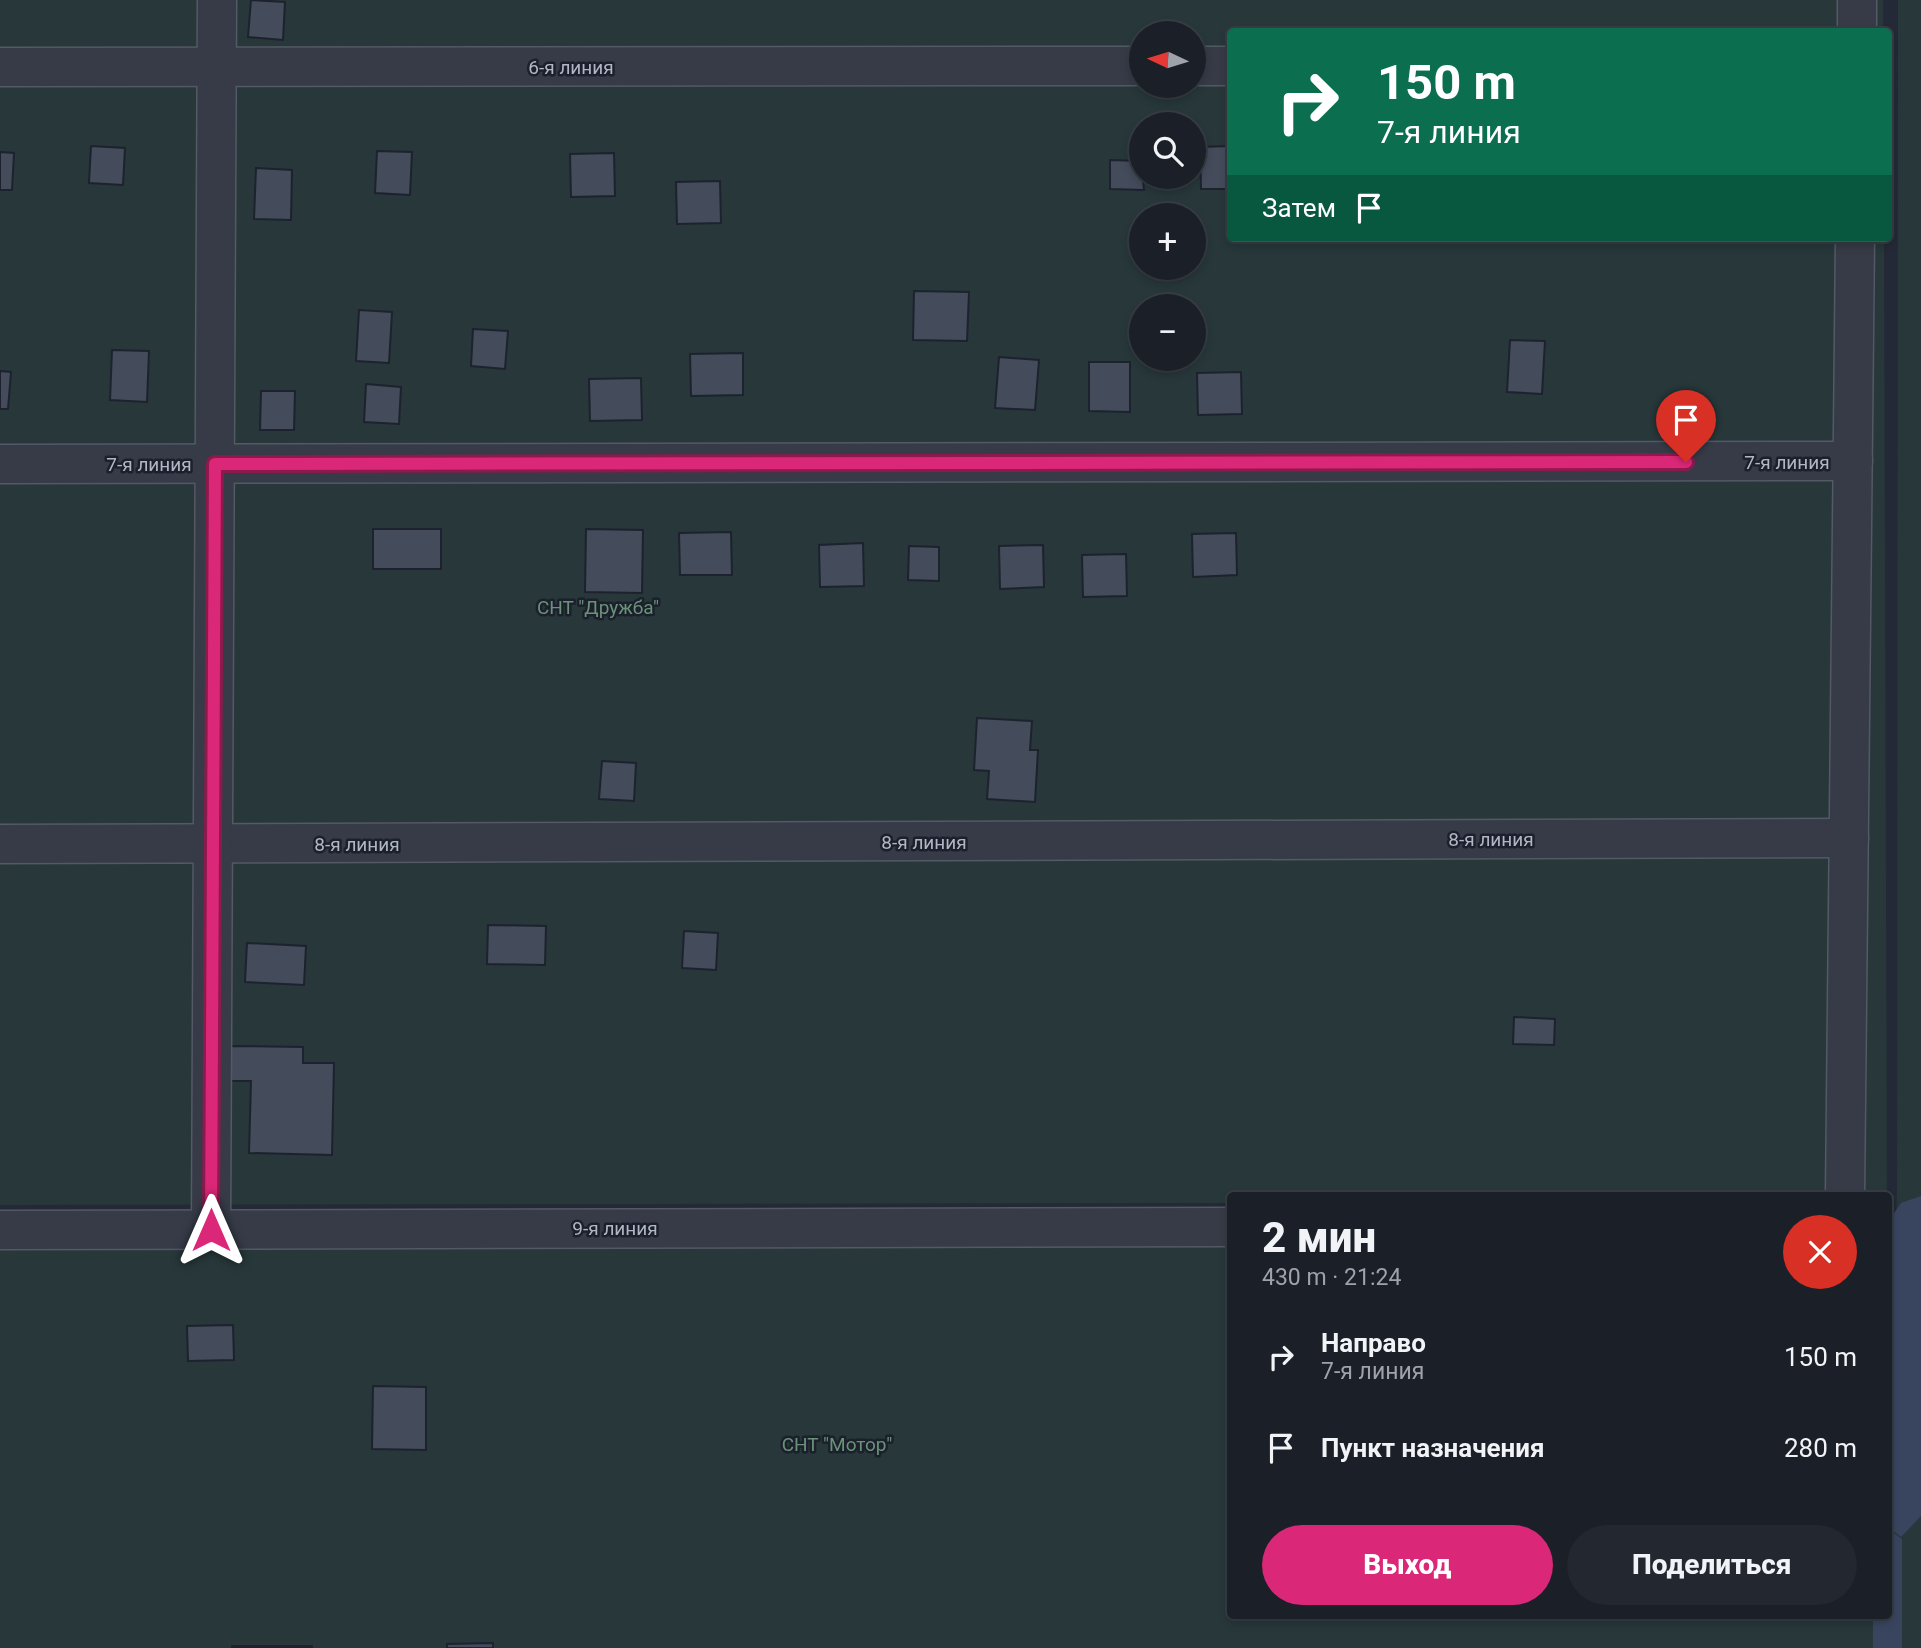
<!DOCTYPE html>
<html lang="ru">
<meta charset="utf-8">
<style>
body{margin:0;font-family:Roboto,sans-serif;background:#232730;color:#f1f3f6;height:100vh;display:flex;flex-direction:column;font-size:26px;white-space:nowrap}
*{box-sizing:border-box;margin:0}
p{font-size:23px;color:#9fa2a8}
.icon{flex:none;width:38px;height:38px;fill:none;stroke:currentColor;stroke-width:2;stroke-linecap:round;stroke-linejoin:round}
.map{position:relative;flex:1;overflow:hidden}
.details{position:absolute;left:1227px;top:1192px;width:665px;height:427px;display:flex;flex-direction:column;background:#1a1f28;border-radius:7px;box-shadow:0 4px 10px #0003,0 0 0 2px #383d45}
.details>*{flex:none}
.guide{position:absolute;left:1227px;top:28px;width:665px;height:214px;border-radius:7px;box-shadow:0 4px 10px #0003,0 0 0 2px #383d45;background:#0b6e4f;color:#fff;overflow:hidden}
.needle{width:46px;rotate:274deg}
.fabs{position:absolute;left:1129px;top:21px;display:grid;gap:14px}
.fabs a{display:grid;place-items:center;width:77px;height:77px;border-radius:50%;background:#1a1f28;box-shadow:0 4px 10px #0003,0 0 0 2px #383d45;font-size:35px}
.pin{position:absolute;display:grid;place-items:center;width:60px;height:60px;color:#fff;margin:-72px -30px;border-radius:50% 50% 50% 0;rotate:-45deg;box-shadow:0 0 7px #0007}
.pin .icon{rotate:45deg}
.me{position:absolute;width:77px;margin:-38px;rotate:0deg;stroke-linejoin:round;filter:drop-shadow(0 0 5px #0008)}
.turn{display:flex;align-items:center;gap:24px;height:147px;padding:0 35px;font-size:32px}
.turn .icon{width:91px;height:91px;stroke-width:2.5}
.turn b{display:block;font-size:49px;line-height:60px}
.then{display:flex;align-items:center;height:66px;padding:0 35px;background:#0003;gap:14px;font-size:26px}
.round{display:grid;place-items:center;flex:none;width:74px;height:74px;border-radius:37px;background:#232730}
.overview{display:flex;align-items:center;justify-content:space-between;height:119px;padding:0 35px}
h1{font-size:42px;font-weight:800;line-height:52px}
.button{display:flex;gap:14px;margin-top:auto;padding:14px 35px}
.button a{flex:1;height:80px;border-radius:42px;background:#db2777;color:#fff;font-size:28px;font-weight:800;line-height:80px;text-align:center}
.button a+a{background:#232730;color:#f1f3f6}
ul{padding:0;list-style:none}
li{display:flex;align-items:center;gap:21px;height:91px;padding:0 35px}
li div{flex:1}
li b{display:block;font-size:26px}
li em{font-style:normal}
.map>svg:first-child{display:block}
</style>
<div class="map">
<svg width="1921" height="1648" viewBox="0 0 1921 1648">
<rect width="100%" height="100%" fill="#232936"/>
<g fill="#27373a" fill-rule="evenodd">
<path d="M0,0H1883V32H1230V238H1884L1887,1195H1230V1203L0,1205ZM1141,33H1194V86H1141ZM1141,124H1194V177H1141ZM1141,215H1194V268H1141ZM1141,306H1194V359H1141Z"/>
<path d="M1898,0H1921V1648H0V1240L1230,1239V1615H1888V1238L1894,1314L1897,1187Z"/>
</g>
<g fill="#39455f">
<path d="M1921,1196V1516L1901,1537L1888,1527L1893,1467L1888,1464V1222L1901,1203Z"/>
<path d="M1888,1529L1902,1539V1648H1873V1615H1888Z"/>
</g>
<g fill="#444b5b" stroke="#1d222e" stroke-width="2">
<path d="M251,0L285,2L283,40L248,37Z"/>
<path d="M91,146L125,148L123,185L89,183Z"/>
<path d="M1230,146V189H1201L1200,147Z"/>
<path d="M377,151L412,152L410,195L375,193Z"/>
<path d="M0,152L14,153L12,190H0Z"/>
<path d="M614,153L615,196L571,197L570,154Z"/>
<path d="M1110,160L1141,161L1144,190L1110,189Z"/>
<path d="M256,168L292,170L291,220L254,219Z"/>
<path d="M720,181L721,223L677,224L676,182Z"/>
<path d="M914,291L969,292L967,341L913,340Z"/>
<path d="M359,310L392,312L389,363L356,361Z"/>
<path d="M473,329L508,331L505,369L471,366Z"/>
<path d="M1510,340L1545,341L1542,394L1507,392Z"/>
<path d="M112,350L149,351L147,402L110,400Z"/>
<path d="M743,353V395L691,396L690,354Z"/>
<path d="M999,357L1039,360L1035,410L995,408Z"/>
<path d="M1089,362H1130V412L1089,411Z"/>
<path d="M0,371L11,372L8,409H0Z"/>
<path d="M1241,372L1242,414L1198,415L1197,373Z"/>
<path d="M641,378L642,420L590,421L589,379Z"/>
<path d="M366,384L401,387L399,424L364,422Z"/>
<path d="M261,391H295L294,430H260Z"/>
<rect x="373" y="529" width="68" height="40"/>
<path d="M586,529L643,530L642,593L585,592Z"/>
<path d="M731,532L732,575H680L679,533Z"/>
<path d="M1236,533L1237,575L1193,577L1192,534Z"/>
<path d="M863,543L864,586L820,587L819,545Z"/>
<path d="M1043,545L1044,587L1000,589L999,546Z"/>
<path d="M909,546L939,547V581L908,580Z"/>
<path d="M1126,554L1127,596L1083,597L1082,555Z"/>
<path d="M977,718L1032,721L1030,750H1038L1035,802L987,799L989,771L974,770Z"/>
<path d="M602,761L636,763L634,801L599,799Z"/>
<path d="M488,925L546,926L545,965L487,964Z"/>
<path d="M684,931L718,933L716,970L682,968Z"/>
<path d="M247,943L306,946L304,985L245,982Z"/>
<path d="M1514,1017L1555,1019L1554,1045L1513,1044Z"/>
<path d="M228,1046L303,1047V1063H334L332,1155L249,1153L251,1081H227Z"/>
<path d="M233,1325L234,1360L188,1361L187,1326Z"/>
<path d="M373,1386L426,1387V1450L372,1449Z"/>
<path d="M493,1643V1648H447V1644Z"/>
<rect x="232" y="1646" width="80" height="2"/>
</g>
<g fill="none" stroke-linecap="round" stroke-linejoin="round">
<defs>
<g id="minor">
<path d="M1857,32V0"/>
<path d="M1194,66H1230"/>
<path d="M0,67L1141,66"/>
<path d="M0,464L1853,461"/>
<path d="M0,844L1849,838"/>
<path d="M1845,1195L1855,238"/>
<path d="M0,1230L1230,1227"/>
<path d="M211,1230L217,0"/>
</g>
</defs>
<use href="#minor" stroke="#535965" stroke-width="41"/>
<use href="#minor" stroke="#363b47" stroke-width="38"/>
</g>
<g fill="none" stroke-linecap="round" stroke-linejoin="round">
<defs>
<path id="route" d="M211,1230L215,464L1686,462"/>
</defs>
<use href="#route" stroke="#8e194d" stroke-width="18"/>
<use href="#route" stroke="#db2777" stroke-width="12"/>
</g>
<g text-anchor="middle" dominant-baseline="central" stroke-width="5" stroke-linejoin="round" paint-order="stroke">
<g font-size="19" fill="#b0b6c3" stroke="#1b202c">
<text x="571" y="67">6-я линия</text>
<text x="1787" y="462">7-я линия</text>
<text x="149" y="464">7-я линия</text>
<text x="1491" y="839">8-я линия</text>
<text x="924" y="842">8-я линия</text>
<text x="357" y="844">8-я линия</text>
<text x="615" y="1228">9-я линия</text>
</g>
<g font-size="19" fill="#6a9278" stroke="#1b202c">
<text x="598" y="607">СНТ "Дружба"</text>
<text x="837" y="1444">СНТ "Мотор"</text>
</g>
</g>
</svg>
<div class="fabs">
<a><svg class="needle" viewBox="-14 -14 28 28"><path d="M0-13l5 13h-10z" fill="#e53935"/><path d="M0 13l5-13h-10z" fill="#9fa2a8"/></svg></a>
<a><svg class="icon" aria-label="search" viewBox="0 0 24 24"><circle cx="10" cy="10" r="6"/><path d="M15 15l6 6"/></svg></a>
<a>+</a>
<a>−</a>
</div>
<div class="pin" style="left:1686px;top:462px;background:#d93025"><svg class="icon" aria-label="arrive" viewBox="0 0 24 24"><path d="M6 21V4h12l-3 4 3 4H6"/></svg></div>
<svg class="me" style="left:211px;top:1230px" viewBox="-20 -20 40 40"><path d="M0-17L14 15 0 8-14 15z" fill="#db2777" stroke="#fff" stroke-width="4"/></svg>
<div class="guide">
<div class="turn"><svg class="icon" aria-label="right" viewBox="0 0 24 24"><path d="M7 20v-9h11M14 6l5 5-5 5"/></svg><div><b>150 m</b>7-я линия</div></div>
<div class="then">Затем<svg class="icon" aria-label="arrive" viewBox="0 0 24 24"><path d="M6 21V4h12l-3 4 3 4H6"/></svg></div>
</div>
<section class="details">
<div class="overview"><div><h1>2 мин</h1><p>430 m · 21:24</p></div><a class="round" style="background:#d93025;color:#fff"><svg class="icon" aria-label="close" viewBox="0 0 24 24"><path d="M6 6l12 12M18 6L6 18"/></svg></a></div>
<ul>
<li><svg class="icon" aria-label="right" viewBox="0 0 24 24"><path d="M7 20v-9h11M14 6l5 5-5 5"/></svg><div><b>Направо</b><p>7-я линия</p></div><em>150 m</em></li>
<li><svg class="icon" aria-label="arrive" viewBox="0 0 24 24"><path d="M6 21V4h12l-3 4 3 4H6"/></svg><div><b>Пункт назначения</b></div><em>280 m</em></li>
</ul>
<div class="button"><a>Выход</a><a>Поделиться</a></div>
</section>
</div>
